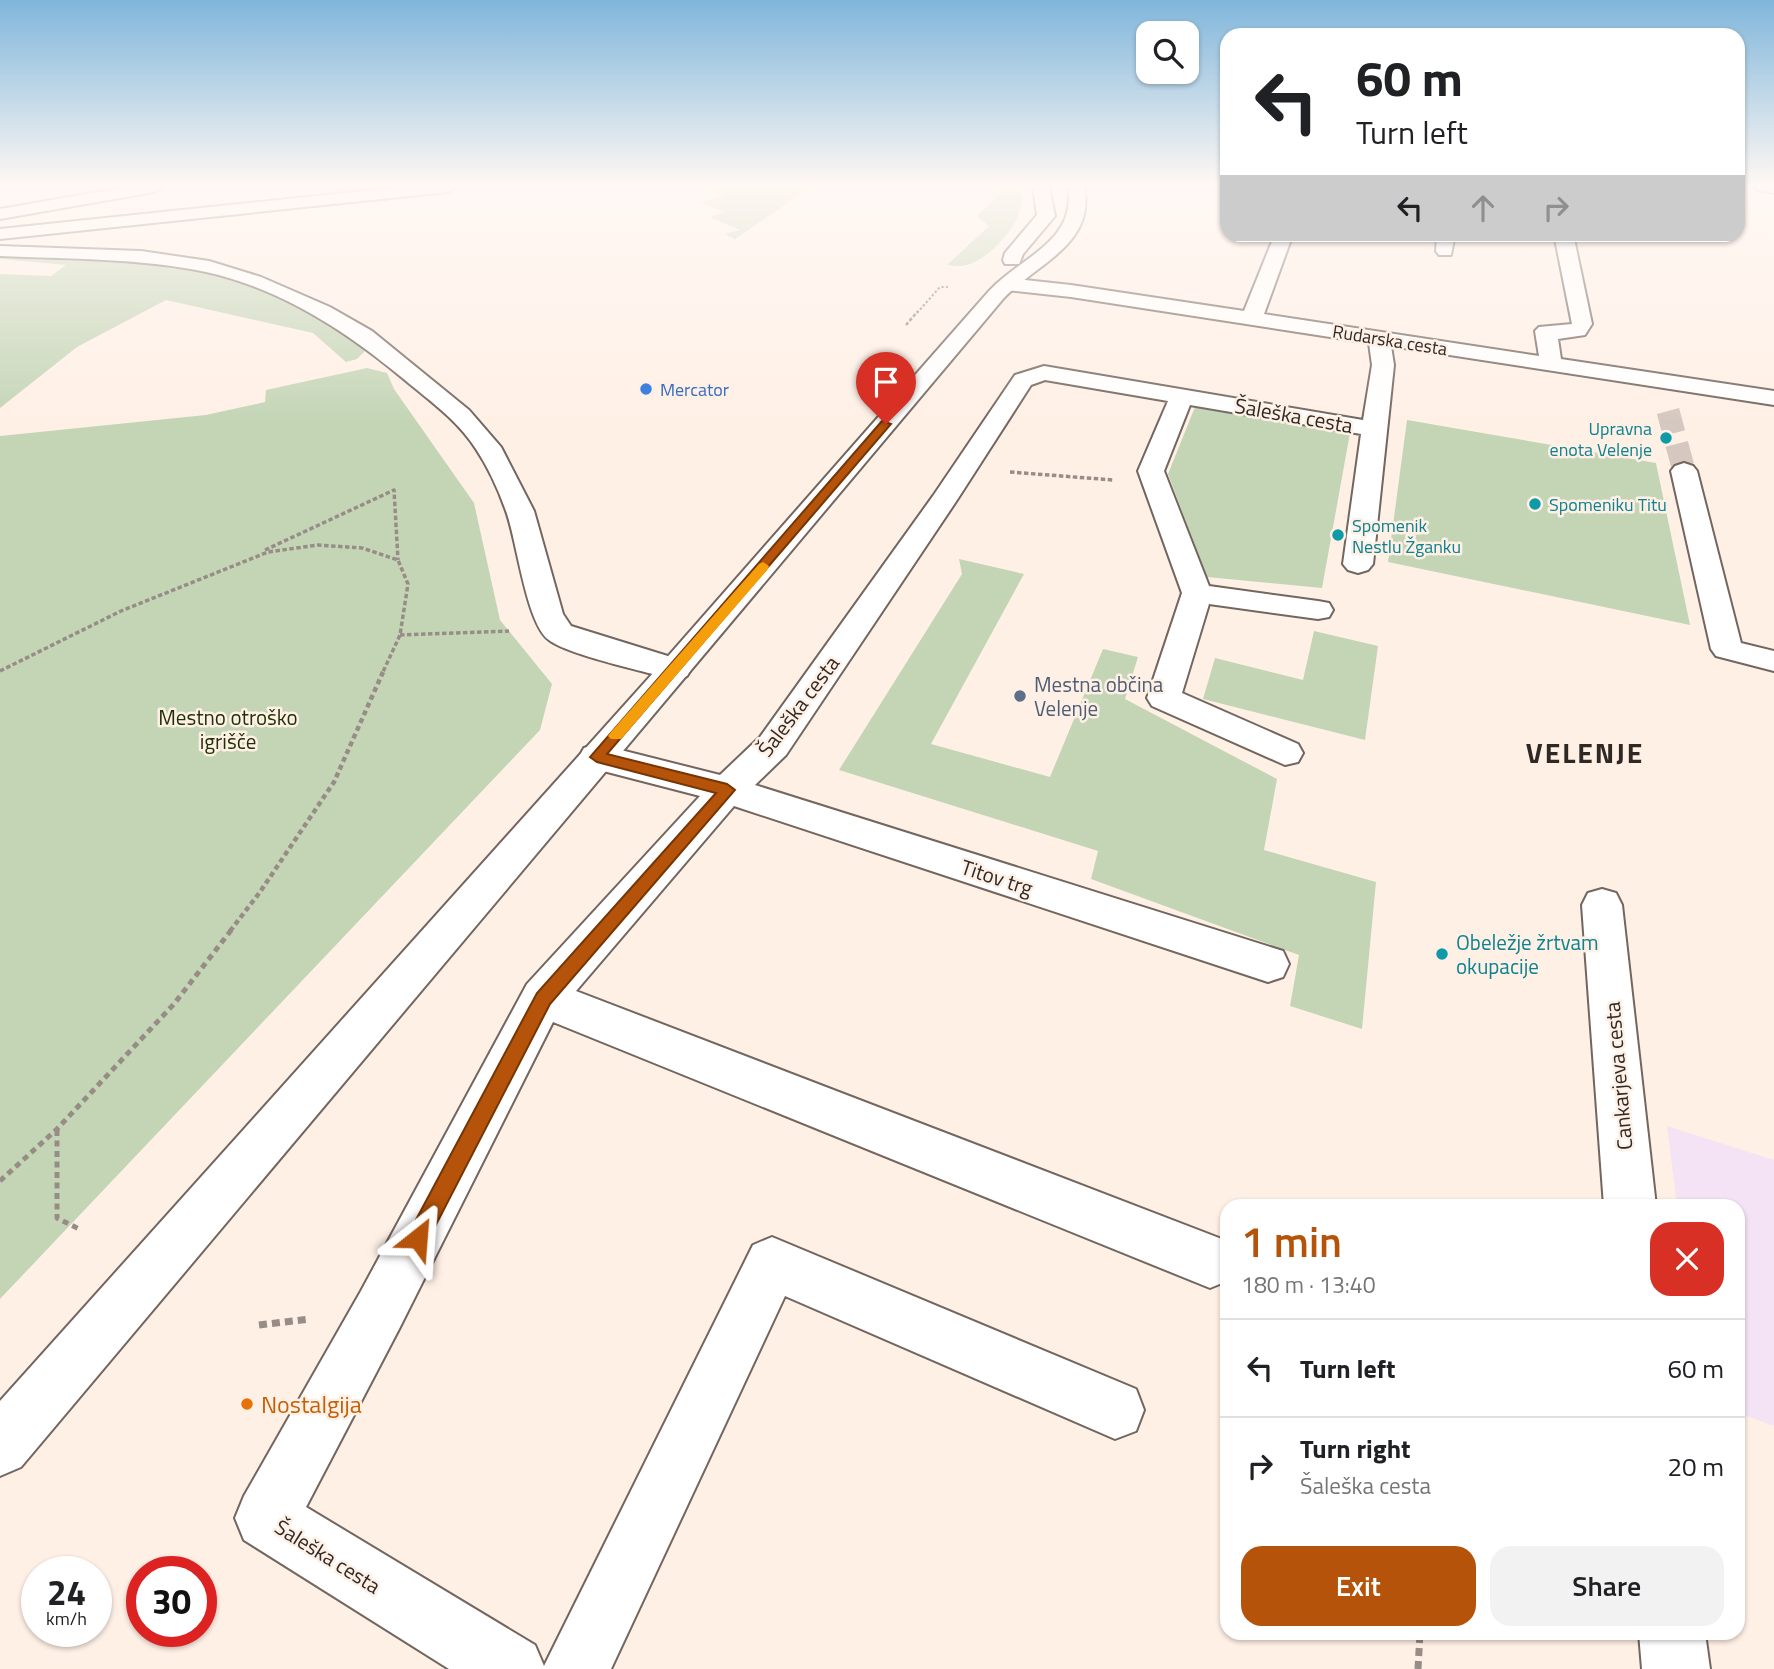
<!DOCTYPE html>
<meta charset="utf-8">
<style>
body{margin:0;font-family:"Titillium Web",sans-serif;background:#f2f2f2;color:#202124;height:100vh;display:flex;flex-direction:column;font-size:26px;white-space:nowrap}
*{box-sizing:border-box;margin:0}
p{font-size:23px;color:#757577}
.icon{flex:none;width:38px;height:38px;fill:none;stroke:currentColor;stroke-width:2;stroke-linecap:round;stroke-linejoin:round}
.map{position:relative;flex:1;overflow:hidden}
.details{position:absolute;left:1220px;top:1199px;width:525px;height:441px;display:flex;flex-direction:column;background:#fff;border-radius:21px;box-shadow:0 2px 5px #0004}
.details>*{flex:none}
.banner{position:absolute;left:1220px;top:28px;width:525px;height:214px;border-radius:21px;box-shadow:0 2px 5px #0004;background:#fff;color:#202124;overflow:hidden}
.fabs{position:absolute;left:1136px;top:21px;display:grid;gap:14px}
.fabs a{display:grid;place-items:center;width:63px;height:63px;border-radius:14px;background:#fff;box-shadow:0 2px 5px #0004;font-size:35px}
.speed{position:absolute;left:21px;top:1556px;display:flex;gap:14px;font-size:35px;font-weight:700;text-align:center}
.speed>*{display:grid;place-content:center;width:91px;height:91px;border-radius:50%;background:#fff;box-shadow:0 2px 5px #0004;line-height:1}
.speed small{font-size:18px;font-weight:400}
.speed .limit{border:10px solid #d22;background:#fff;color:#111}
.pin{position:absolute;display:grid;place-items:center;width:60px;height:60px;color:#fff;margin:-72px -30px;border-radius:50% 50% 50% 0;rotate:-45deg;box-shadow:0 0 7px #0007}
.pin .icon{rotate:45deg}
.me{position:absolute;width:77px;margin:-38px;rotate:28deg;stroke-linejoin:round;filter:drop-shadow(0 0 5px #0008)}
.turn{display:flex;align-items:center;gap:24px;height:147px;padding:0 21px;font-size:32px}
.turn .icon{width:91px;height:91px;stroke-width:2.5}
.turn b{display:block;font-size:49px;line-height:60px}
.lanes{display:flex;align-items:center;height:66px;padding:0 21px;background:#0003;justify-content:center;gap:35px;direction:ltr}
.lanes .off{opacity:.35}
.round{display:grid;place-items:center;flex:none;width:74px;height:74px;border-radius:21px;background:#f2f2f2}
.overview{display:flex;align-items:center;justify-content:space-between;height:119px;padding:0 21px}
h1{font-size:42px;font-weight:600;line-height:52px;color:#b45309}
.cta{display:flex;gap:14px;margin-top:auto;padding:14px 21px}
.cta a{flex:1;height:80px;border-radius:21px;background:#b45309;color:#fff;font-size:28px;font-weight:600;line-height:80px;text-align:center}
.cta a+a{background:#f2f2f2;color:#202124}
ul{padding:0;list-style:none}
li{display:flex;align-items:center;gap:21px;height:98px;padding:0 21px;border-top:2px solid #e0e0e0}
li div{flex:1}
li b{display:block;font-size:26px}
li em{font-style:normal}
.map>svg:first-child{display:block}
</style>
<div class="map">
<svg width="1774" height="1669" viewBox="0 0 1774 1669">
<rect width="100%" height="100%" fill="#fff0e6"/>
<path fill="#f3e3f5" d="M1667,1126L1774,1160V1426L1738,1413V1206H1677Z"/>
<g fill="#c4d5b6">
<path d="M703,187H826L821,190L808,189L735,239L725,234L740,230L710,217L725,212L700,203L725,195Z"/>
<path d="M986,187H1016C1038,209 991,258 970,264C962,267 955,266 947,265L989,226L977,216L1004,190Z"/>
<path d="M0,254C23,253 46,257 69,259C134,263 207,267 268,294C300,308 331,326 361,344L365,351L357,359L346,362L313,333L166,300L77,347L0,408V274L51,276L66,265L0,259Z"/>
<path d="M367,368L387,373L394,389L474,503L500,620L552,684L540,730L0,1299V436L206,415L265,402L266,390Z"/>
<path d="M1195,407L1350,433L1322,588L1207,577L1168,474Z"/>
<path d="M1407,420L1656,463L1690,625L1388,562Z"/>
<path d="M959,559L1024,574L931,744L1050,777L1103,649L1138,657L1125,699L1277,779L1264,850L1376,882L1362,1029L1290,1006L1299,955L1091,879L1098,851L839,770L962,574Z"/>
<path d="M1314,631L1378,646L1365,740L1203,699L1215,658L1303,680Z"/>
</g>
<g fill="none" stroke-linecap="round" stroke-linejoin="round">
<path stroke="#d5c8c0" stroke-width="23" stroke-dasharray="23 11" stroke-linecap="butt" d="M1668,411L1684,471"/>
<defs>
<g id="minor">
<path d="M127,187H162L154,192L0,219V209Z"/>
<path d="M1755,187H1774V193L1757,190Z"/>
<path d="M1275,234H1293L1264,314L1539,356L1535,331L1539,327L1572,324L1554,234H1573L1592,324L1585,335L1558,339L1561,359L1774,391V405L1391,346L1394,365L1373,564L1368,570L1358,573L1348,570L1343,564L1361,434L1190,405L1164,471L1209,586L1318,601L1329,603L1333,610L1329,617L1318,619L1209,604L1182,693L1298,744L1303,753L1298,762L1285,765L1152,706L1147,698L1182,593L1138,471L1168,401L1045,380L1031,385L957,500L786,755L755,785L1283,951L1289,964L1283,977L1268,982L734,806L576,991L1227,1241V1281L1210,1288L553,1022L399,1329L306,1507L535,1645L544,1666L753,1245L772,1237L1136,1389L1144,1410L1136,1431L1115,1439L785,1296L611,1669H449L244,1540L235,1518L244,1496L361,1291L527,984L700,796L584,766L579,757L584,748L597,744L720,775L760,737L933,496L1015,375L1044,366L1363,420L1372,365L1369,343L1071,297L1006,290L996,284L1006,278L1071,285L1244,311Z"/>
<path d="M1437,234H1455L1451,255H1439L1436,251Z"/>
<path d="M0,246L141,251L209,261L261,277L330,307L372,331L469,410L501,447L534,511L563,614L571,626L687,662L691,669L687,676L675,680C648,672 568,655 549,640C526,623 517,540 506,511C499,491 488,467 476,449C457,419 426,398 400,376C343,329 279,288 206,272C139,258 68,259 0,256Z"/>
<path d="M1684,463L1693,466L1697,471L1741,643L1774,651V671L1716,656L1711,649L1671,471L1675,466Z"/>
<path d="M1602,889L1616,893L1622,905L1656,1206H1604L1582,905L1588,893Z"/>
<path d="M1639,1633H1705L1710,1669H1642Z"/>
</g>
<g id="major">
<path d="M402,187H456L448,192L0,239V229Z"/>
<path d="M1033,187H1049L1055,216L1023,254L1019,264H1005L1003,260L1005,253L1037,215Z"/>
<path d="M1068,187H1084C1096,245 1035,264 1003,299L21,1467L0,1476V1401L663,662L989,291C1020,257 1077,242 1068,187Z"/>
</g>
</defs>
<use href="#minor" stroke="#72665e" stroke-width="4"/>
<use href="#major" stroke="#72665e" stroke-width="4"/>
<path stroke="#978d86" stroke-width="2" stroke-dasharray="2.5 2" stroke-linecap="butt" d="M917,313L940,287H948"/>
<path stroke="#978d86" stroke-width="2.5" stroke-dasharray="3.5 2" stroke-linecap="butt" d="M906,325L918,311"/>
<g stroke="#978d86" stroke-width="3.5" stroke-dasharray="4.5 2.5" stroke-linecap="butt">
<path d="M1010,472L1113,480"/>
<path d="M265,550L394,490L398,560"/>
<path d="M400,635L509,631"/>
<path d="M0,671L121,611L268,552L318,545L362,548L398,560L408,584L400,635L382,674"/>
</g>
<path stroke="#978d86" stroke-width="4.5" stroke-dasharray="5 3.5" stroke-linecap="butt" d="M230,931L260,892L334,782L383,672"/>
<g stroke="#978d86" stroke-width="5" stroke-dasharray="6 4.5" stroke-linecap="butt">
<path d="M57,1130V1218L79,1229"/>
<path d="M0,1181L57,1129L174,1004L232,929"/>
</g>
<g stroke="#978d86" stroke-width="7" stroke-dasharray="8 5" stroke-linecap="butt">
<path d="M259,1325L310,1319"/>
<path d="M1418,1669L1420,1633"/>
</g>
<use href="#minor" fill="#fff" fill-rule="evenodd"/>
<use href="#major" fill="#fff" fill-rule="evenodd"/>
</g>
<linearGradient id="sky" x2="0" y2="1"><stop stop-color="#80b6db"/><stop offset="0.44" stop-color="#fff8f4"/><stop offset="1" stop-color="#fff8f4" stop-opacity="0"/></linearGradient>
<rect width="1774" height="421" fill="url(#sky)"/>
<path fill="#b45309" stroke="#753606" stroke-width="2" d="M882,421L891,424L607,754L727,784L735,790L550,1004L425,1246L418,1249L410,1246L407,1238L410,1231L537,993L716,793L597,762L590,757Z"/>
<path fill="#f59e0b" d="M763,562L769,566L768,569L621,739H611L608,736L611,732L759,564Z"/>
<circle fill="#3f7fe0" stroke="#fff0e6" stroke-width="2.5" cx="646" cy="389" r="7"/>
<g fill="#0f9aa8" stroke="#fff0e6" stroke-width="2.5">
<circle cx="1666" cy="438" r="7"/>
<circle cx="1535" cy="504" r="7"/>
<circle cx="1338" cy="535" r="7"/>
<circle cx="1442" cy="954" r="7"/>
</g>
<circle fill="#5c6f8a" stroke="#fff0e6" stroke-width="2.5" cx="1020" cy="696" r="7"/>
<circle fill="#e8710a" stroke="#fff0e6" stroke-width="2.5" cx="247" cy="1404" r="7"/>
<g text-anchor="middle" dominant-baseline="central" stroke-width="5" stroke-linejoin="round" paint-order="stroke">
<g font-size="18" fill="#2f2926" stroke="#fff0e6">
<text transform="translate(1390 340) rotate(9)">Rudarska cesta</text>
</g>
<g font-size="18" fill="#366cbe" stroke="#fff0e6" text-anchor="start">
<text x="660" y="389">Mercator</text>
</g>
<g font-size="18" fill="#0d838f" stroke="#fff0e6" text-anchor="start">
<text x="1652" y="428" text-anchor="end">Upravna<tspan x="1652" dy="21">enota Velenje</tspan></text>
<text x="1549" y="504">Spomeniku Titu</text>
<text x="1352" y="525">Spomenik<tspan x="1352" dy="21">Nestlu Žganku</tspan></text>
</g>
<g font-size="21" fill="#2f2926" stroke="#fff0e6">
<text transform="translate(1294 415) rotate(10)">Šaleška cesta</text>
<text transform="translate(798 706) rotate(-53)">Šaleška cesta</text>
<text transform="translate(997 877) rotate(18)">Titov trg</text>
<text transform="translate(1618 1076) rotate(-95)">Cankarjeva cesta</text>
<text transform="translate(328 1556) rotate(32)">Šaleška cesta</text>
</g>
<g font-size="21" fill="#4e5e75" stroke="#fff0e6" text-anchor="start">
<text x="1034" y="684">Mestna občina<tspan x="1034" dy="24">Velenje</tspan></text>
</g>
<g font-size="21" fill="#1e3105" stroke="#fff0e6">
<text x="228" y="717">Mestno otroško<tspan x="228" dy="24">igrišče</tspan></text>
</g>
<g font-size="21" fill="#0d838f" stroke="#fff0e6" text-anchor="start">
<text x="1456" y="942">Obeležje žrtvam<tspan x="1456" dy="24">okupacije</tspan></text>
</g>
<g font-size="24" fill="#c56008" stroke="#fff0e6" text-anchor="start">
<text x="261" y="1404">Nostalgija</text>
</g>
<g font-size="28" font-weight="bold" letter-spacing="2" fill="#2f2926" stroke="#fff0e6">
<text x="1585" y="752">VELENJE</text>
</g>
</g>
</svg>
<div class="fabs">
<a><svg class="icon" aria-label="search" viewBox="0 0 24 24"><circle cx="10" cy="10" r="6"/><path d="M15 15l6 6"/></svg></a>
</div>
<div class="speed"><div>24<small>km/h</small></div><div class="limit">30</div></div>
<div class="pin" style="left:886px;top:424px;background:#d93025"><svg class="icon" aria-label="arrive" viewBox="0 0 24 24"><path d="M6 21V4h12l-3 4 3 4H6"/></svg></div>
<svg class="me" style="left:418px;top:1238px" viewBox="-20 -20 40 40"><path d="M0-17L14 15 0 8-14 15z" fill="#b45309" stroke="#fff" stroke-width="4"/></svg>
<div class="banner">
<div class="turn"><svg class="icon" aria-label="left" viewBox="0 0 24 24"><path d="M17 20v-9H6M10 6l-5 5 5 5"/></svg><div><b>60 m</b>Turn left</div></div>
<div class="lanes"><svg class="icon" aria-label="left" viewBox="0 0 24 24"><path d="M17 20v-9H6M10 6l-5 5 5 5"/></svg><svg class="icon off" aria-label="ahead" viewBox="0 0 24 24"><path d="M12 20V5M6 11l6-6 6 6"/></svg><svg class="icon off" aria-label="right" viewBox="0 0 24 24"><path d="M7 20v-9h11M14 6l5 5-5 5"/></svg></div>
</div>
<section class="details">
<div class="overview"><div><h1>1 min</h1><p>180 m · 13:40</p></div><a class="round" style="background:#d93025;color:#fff"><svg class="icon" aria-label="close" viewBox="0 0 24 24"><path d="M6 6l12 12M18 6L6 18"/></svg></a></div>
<ul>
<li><svg class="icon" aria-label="left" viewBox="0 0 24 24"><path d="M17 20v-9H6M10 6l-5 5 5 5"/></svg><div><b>Turn left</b></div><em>60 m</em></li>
<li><svg class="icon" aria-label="right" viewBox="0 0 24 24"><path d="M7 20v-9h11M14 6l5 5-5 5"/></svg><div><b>Turn right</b><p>Šaleška cesta</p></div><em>20 m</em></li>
</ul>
<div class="cta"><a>Exit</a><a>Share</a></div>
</section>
</div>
